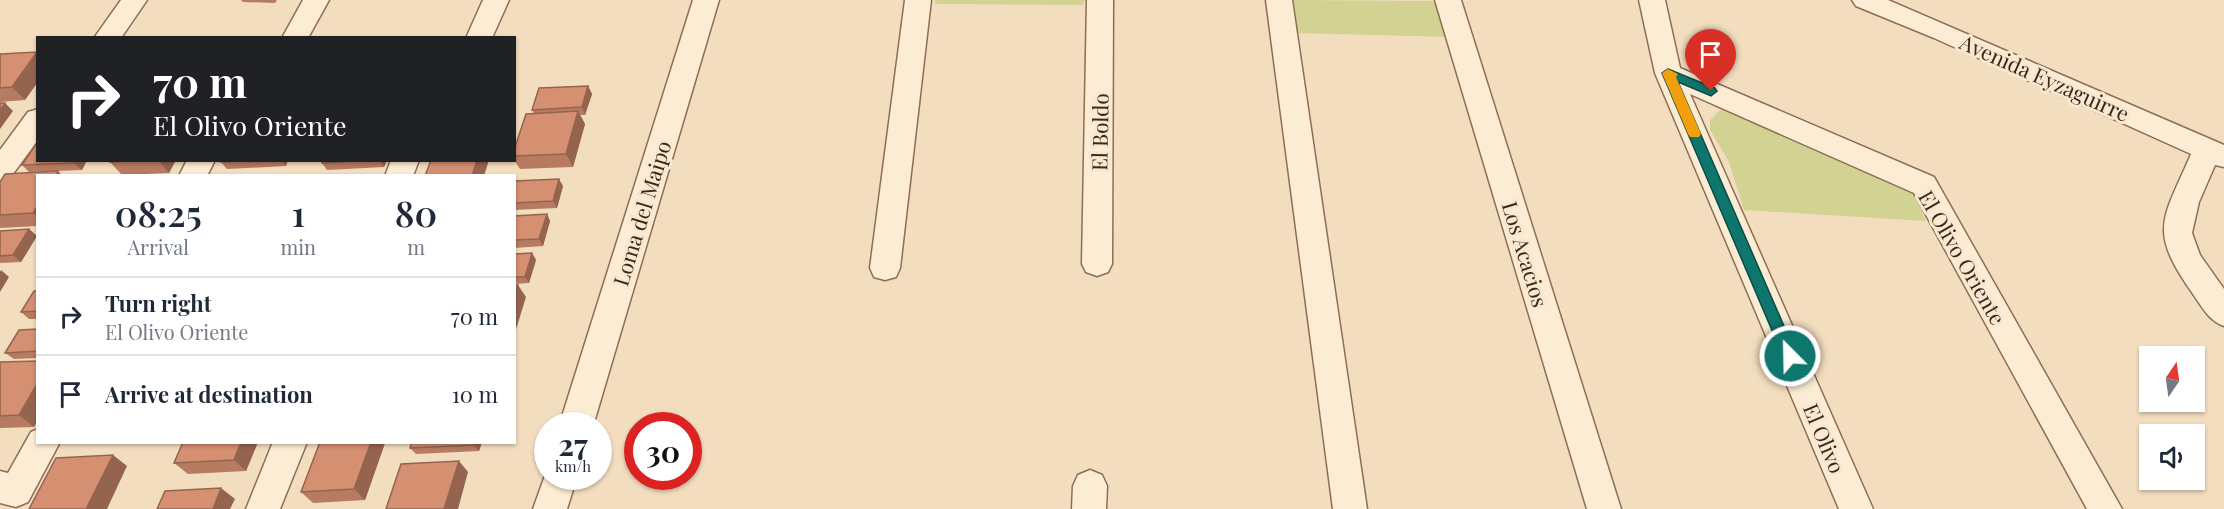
<!DOCTYPE html>
<style>
body{margin:0;font-family:"Playfair Display",serif;background:#f6f6f7;color:#1f2937;height:100vh;display:flex;flex-direction:column;font-size:22px;white-space:nowrap}
*{box-sizing:border-box;margin:0}
p{font-size:20px;color:#747a83}
.icon{flex:none;width:33px;height:33px;fill:none;stroke:currentColor;stroke-width:2;stroke-linecap:round;stroke-linejoin:round}
.map{position:relative;flex:1;overflow:hidden}
.drawer{position:absolute;left:36px;top:174px;width:480px;height:270px;display:flex;flex-direction:column;background:#fff;border-radius:0px;box-shadow:0 2px 4px #0004}
.drawer>*{flex:none}
.hud{position:absolute;left:36px;top:36px;width:480px;height:126px;border-radius:0px;box-shadow:0 2px 4px #0004;background:#202124;color:#fff;overflow:hidden}
.needle{width:39px;rotate:13deg}
.buttons{position:absolute;left:2139px;top:346px;display:grid;gap:12px}
.buttons a{display:grid;place-items:center;width:66px;height:66px;border-radius:0px;background:#fff;box-shadow:0 2px 4px #0004;font-size:30px}
.speed{position:absolute;left:534px;top:412px;display:flex;gap:12px;font-size:30px;font-weight:700;text-align:center}
.speed>*{display:grid;place-content:center;width:78px;height:78px;border-radius:50%;background:#fff;box-shadow:0 2px 4px #0004;line-height:1}
.speed small{font-size:15px;font-weight:400}
.speed .limit{border:9px solid #d22;background:#fff;color:#111}
.pin{position:absolute;display:grid;place-items:center;width:51px;height:51px;color:#fff;margin:-62px -26px;border-radius:50% 50% 50% 0;rotate:-45deg;box-shadow:0 0 6px #0007}
.pin .icon{rotate:45deg}
.me{position:absolute;width:66px;margin:-33px;rotate:337deg;stroke-linejoin:round;filter:drop-shadow(0 0 4px #0008)}
.turn{display:flex;align-items:center;gap:21px;height:126px;padding:0 18px;font-size:27px}
.turn .icon{width:78px;height:78px;stroke-width:2.5}
.turn b{display:block;font-size:42px;line-height:51px}
.eta{display:flex;justify-content:space-evenly;align-items:center;height:102px;text-align:center}
.eta b{font-size:36px;font-weight:600;line-height:42px}
ul{padding:0;list-style:none}
li{display:flex;align-items:center;gap:18px;height:78px;padding:0 18px;border-top:2px solid #e0e1e3}
li div{flex:1}
li b{display:block;font-size:22px}
li em{font-style:normal}
.map>svg:first-child{display:block}
</style>
<div class="map">
<svg width="2224" height="509" viewBox="0 0 2224 509">
<rect width="100%" height="100%" fill="#f3ddbf"/>
<g fill="#d2d292">
<path d="M935,0H1085L1083,5L935,4Z"/>
<path d="M1289,0L1431,1L1446,8L1452,37L1295,33Z"/>
<path d="M1721,109L1734,111L1902,184L1913,193L1926,221L1744,210L1729,162L1710,130V120Z"/>
</g>
<g fill="none" stroke-linecap="round" stroke-linejoin="round">
<defs>
<g id="minor">
<path d="M121,0H147L121,38H94Z"/>
<path d="M303,0H329L308,38H282Z"/>
<path d="M483,0H509L492,38H466Z"/>
<path d="M693,0H719L593,426H559Z"/>
<path d="M905,0H931L900,268L896,277L885,280L874,277L870,268Z"/>
<path d="M1087,0H1113L1112,264L1108,272L1097,276L1086,272L1082,264Z"/>
<path d="M1266,0H1292L1367,509H1333Z"/>
<path d="M1435,0H1461L1621,509H1587Z"/>
<path d="M1639,0H1665L1680,68L1934,177L2122,509H2087L1914,193L1690,94L1873,509H1839L1655,73Z"/>
<path d="M1852,0H1888L2224,145V167L2215,165L2199,202L2192,233L2200,255L2224,289V326C2209,321 2202,307 2193,294C2147,229 2163,220 2191,154L1934,38L1856,6Z"/>
<path d="M38,109V140L10,178L0,182V150L28,112Z"/>
<path d="M187,160H215L207,176H179Z"/>
<path d="M391,160H419L413,176H385Z"/>
<path d="M38,429V442H60L28,502L16,507L0,503V471L8,473L31,432Z"/>
<path d="M273,442H307L280,509H246Z"/>
<path d="M548,467V477H577L567,509H533Z"/>
<path d="M1090,470L1102,475L1107,486L1106,509H1072L1073,486L1078,475Z"/>
</g>
</defs>
<use href="#minor" stroke="#8e6d55" stroke-width="3"/>
<use href="#minor" fill="#fcecd4" fill-rule="evenodd"/>
</g>
<g fill="#b77b61">
<path d="M241,0H277L275,3L243,2Z"/>
<path d="M0,54L25,100L0,102Z"/>
<path d="M588,86L592,94L585,115H580L585,124L573,167L520,169L514,160V150L534,113L532,110Z"/>
<path d="M87,160L82,170L29,172L22,165Z"/>
<path d="M111,160H176L169,173L122,175L110,162Z"/>
<path d="M222,160H288L286,166L227,169L221,162Z"/>
<path d="M323,160H387L384,167L327,170L322,163Z"/>
<path d="M38,176V226L0,228V182Z"/>
<path d="M514,181L563,186L557,208L514,210Z"/>
<path d="M547,214L550,221L543,246L514,248V216Z"/>
<path d="M29,229L37,236L21,262L0,263V231Z"/>
<path d="M532,253L536,260L529,283L514,284V254Z"/>
<path d="M38,291V319H29L21,312Z"/>
<path d="M38,329V358L14,359L5,353Z"/>
<path d="M0,362L34,427L0,428Z"/>
<path d="M258,442L246,471L188,474L174,463Z"/>
<path d="M320,442L385,443L365,500L313,503L301,492Z"/>
<path d="M482,442L479,451L416,454L410,448Z"/>
</g>
<g fill="#95644f">
<path d="M37,52L38,82L25,100L12,87Z"/>
<path d="M588,86L592,94L585,115L582,107Z"/>
<path d="M5,103L13,111L0,129V111Z"/>
<path d="M578,111L585,124L573,167L566,154Z"/>
<path d="M76,160H87L82,170L74,163Z"/>
<path d="M158,160H176L169,173Z"/>
<path d="M281,160H288L286,166Z"/>
<path d="M379,160H387L384,167Z"/>
<path d="M477,160H489L484,176H472Z"/>
<path d="M58,171L63,176H56Z"/>
<path d="M559,179L563,186L557,208L553,201Z"/>
<path d="M38,205V218L33,213Z"/>
<path d="M547,214L550,221L543,246L539,239Z"/>
<path d="M29,229L37,236L21,262L13,255Z"/>
<path d="M532,253L536,260L529,283L525,277Z"/>
<path d="M1,270L9,277L0,292V272Z"/>
<path d="M518,285L526,297L514,336V296Z"/>
<path d="M38,382V421L34,427L19,415Z"/>
<path d="M241,442H258L246,471L234,460Z"/>
<path d="M371,442L385,443L365,500L354,489Z"/>
<path d="M475,442H482L479,451L474,445Z"/>
<path d="M113,455L127,466L107,509H86Z"/>
<path d="M459,461L468,472L458,509H444Z"/>
<path d="M221,488L235,499L230,509H213Z"/>
</g>
<g fill="#d58f71" stroke="#95644f" stroke-width="1.5">
<path d="M37,52L12,87L0,88V54Z"/>
<path d="M588,86L582,107L532,110L539,88Z"/>
<path d="M0,103H5L0,111Z"/>
<path d="M578,111L566,154L514,156V150L526,114Z"/>
<path d="M36,144H38V160H76L74,163L22,165Z"/>
<path d="M111,160H148L110,162Z"/>
<path d="M222,160H253L221,162Z"/>
<path d="M323,160H372L322,163Z"/>
<path d="M431,160H477L472,176H425Z"/>
<path d="M58,171L56,176H38V205L33,213L0,215V182L5,174Z"/>
<path d="M559,179L553,201L514,203V181Z"/>
<path d="M547,214L539,239L514,240V216Z"/>
<path d="M29,229L13,255L0,256V231Z"/>
<path d="M532,253L525,277H514V254Z"/>
<path d="M514,285H518L514,296Z"/>
<path d="M34,291H38V311L21,312Z"/>
<path d="M38,329V351L5,353L19,330Z"/>
<path d="M38,361V382L19,415L0,416V362Z"/>
<path d="M183,442H241L234,460L174,463Z"/>
<path d="M320,442H371L354,489L301,492Z"/>
<path d="M412,442H475L474,445L410,448Z"/>
<path d="M113,455L86,509H29L56,458Z"/>
<path d="M459,461L444,509H386L401,464Z"/>
<path d="M221,488L213,509H157L165,491Z"/>
</g>
<path fill="#0f766e" stroke="#0a4d48" stroke-width="1.5" d="M1668,69L1715,88L1717,91L1711,96L1678,82L1797,356L1795,361H1785L1783,356L1662,73Z"/>
<path fill="#f59e0b" d="M1668,69L1678,74L1676,77L1701,134L1699,137H1690L1688,134L1662,73Z"/>
<g text-anchor="middle" dominant-baseline="central" stroke-width="6" stroke-linejoin="round" paint-order="stroke">
<g font-size="21" fill="#3c271b" stroke="#f9e8d0">
<text transform="translate(2045 77) rotate(24)">Avenida Eyzaguirre</text>
<text transform="translate(1099 132) rotate(-89)">El Boldo</text>
<text transform="translate(641 213) rotate(-73)">Loma del Maipo</text>
<text transform="translate(1526 254) rotate(73)">Los Acacios</text>
<text transform="translate(1963 257) rotate(60)">El Olivo Oriente</text>
<text transform="translate(1825 438) rotate(67)">El Olivo</text>
</g>
</g>
</svg>
<div class="buttons">
<a><svg class="needle" viewBox="-14 -14 28 28"><path d="M0-13l5 13h-10z" fill="#e53935"/><path d="M0 13l5-13h-10z" fill="#747a83"/></svg></a>
<a><svg class="icon" aria-label="sound" viewBox="0 0 24 24"><path d="M4 9h4l5-4v14l-5-4H4zM17 9q2 3 0 6"/></svg></a>
</div>
<div class="speed"><div>27<small>km/h</small></div><div class="limit">30</div></div>
<div class="pin" style="left:1711px;top:91px;background:#d93025"><svg class="icon" aria-label="arrive" viewBox="0 0 24 24"><path d="M6 21V4h12l-3 4 3 4H6"/></svg></div>
<svg class="me" style="left:1790px;top:356px" viewBox="-20 -20 40 40"><circle r="17" fill="#0f766e" stroke="#fff" stroke-width="3"/><path d="M0-11L8 9 0 5-8 9z" fill="#fff"/></svg>
<div class="hud">
<div class="turn"><svg class="icon" aria-label="right" viewBox="0 0 24 24"><path d="M7 20v-9h11M14 6l5 5-5 5"/></svg><div><b>70 m</b>El Olivo Oriente</div></div>
</div>
<section class="drawer">
<div class="eta">
<div><b>08:25</b><p>Arrival</p></div>
<div><b>1</b><p>min</p></div>
<div><b>80</b><p>m</p></div>
</div>
<ul>
<li><svg class="icon" aria-label="right" viewBox="0 0 24 24"><path d="M7 20v-9h11M14 6l5 5-5 5"/></svg><div><b>Turn right</b><p>El Olivo Oriente</p></div><em>70 m</em></li>
<li><svg class="icon" aria-label="arrive" viewBox="0 0 24 24"><path d="M6 21V4h12l-3 4 3 4H6"/></svg><div><b>Arrive at destination</b></div><em>10 m</em></li>
</ul>
</section>
</div>
